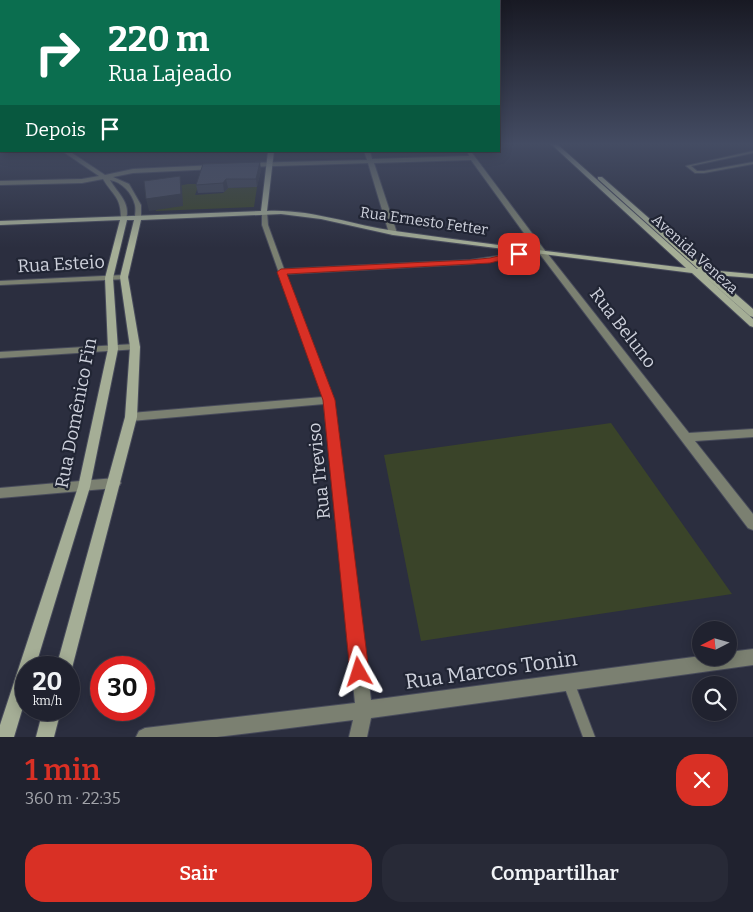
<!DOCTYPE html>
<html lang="pt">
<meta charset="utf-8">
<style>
body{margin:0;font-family:Bitter,serif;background:#282a37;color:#f1f3f6;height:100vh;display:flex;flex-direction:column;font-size:19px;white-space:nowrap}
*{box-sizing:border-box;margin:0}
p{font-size:16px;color:#a2a4aa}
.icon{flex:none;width:28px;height:28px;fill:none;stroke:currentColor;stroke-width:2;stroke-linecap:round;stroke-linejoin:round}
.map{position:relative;height:737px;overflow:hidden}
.drawer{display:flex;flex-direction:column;background:#20222f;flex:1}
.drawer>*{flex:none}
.hud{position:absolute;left:0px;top:0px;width:500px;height:152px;box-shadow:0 2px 12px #0003,0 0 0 1px #3d3f4b;background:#0b6e4f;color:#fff;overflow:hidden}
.needle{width:32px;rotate:264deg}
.buttons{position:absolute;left:692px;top:621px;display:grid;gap:10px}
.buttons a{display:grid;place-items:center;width:45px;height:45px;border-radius:50%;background:#20222f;box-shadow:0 2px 12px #0003,0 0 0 1px #3d3f4b;font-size:25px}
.speed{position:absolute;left:15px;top:656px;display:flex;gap:10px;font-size:25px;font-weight:700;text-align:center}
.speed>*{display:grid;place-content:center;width:65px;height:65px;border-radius:50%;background:#20222f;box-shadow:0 2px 12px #0003,0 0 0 1px #3d3f4b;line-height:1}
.speed small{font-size:12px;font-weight:400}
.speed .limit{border:8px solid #d22;background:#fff;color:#111}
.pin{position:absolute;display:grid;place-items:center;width:42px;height:42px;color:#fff;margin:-21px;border-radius:10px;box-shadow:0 2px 8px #0006}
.me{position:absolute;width:55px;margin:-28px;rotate:354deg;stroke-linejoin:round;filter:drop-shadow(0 0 4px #0008)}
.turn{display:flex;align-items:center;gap:18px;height:105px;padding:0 25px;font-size:22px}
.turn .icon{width:65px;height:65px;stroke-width:2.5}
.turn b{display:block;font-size:35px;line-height:42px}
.then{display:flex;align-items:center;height:48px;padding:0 25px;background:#0003;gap:10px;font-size:19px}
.round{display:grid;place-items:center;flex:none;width:52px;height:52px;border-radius:20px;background:#282a37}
.overview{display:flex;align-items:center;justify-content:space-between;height:85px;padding:0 25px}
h1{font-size:30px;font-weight:600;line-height:38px;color:#d93025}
.primary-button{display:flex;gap:10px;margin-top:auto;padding:10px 25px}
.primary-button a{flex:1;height:58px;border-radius:20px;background:#d93025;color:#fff;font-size:20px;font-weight:600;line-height:58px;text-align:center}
.primary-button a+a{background:#282a37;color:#f1f3f6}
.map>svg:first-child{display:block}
</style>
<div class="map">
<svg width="753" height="737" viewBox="0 0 753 737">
<rect width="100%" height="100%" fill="#2b2e3f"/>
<g fill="#3a4429">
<path d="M188,184H199L195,195L223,193L228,188L257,187L254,207L156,211L147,192Z"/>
<path d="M611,423L732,594L421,641L384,455Z"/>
</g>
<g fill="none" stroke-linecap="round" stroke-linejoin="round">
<defs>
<g id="lane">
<path d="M753,151V153L691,166L697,171H704L753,162V164L704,173H695L686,166Z"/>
<path d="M569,677L573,679L595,737H583L563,683L565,679Z"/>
</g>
<g id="street">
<path d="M62,151H69L105,175L133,169L215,165L218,167L215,169L133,173L113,177L129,184L141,205V218L138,220L135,218C135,214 136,209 135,205C132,193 122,182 110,180C118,194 131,202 126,220L121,219C121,196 113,196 103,179L82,183L0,185V181L82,179L99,176Z"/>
<path d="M364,151H370L372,159L469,156L468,153H472L543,248L689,433L753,429V437L695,441L753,514V530L748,528L536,249L505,259L470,264L286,274L334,400L371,700L701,656V658H729V652L753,649V665L371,718L367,737H349L353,720L217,737H136L139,731L145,728L355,703L324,404L131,421L127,420L125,417L127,414L131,413L323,397L262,225V211L267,212L268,225L284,269L470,260L504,255L534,247L471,160L374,163L397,233L393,235L389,233L368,163L247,167L244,165L247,163L367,160Z"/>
<path d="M124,275H127V279L0,285V281Z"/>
<path d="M135,344L138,345L140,347L138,349L0,358V352Z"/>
<path d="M115,478L119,480L121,483L119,486L115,488L0,498V488Z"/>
</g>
<g id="secondary">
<path d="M551,144H557L697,269H698L598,179V177H602L708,270L753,274V278L714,275L753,309V317L750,316L702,274L753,319V327L750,326L692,273L393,235L321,219L281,214L141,220L128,277L140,347L137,417L72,668L69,674V668H56L125,417L130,347L120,277L134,220H127L113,278L118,349L90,487L35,668H26V697L14,737H0V725L78,487L108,349L105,278L120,220L0,225V221L261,211L268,151H274L267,211C311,209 352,225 395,231C492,245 589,256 686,268Z"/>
<path d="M43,710H61L54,737H36Z"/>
</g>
</defs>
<use href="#lane" stroke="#484b5b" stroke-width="2"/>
<use href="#street" stroke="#484b5b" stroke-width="2"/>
<use href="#secondary" stroke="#484b5b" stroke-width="2"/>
<use href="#lane" fill="#7b8071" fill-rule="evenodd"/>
<use href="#street" fill="#7b8071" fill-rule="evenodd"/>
<use href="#secondary" fill="#a5ae96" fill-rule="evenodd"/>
</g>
<path fill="#404553" d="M261,170L257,187L228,188L224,192L198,193L196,185Z"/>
<g fill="#343844">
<path d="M260,162L261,170L257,187L256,179Z"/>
<path d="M180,176L182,188L183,206L149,211L146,199Z"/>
<path d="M226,179L228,188L224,192L223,183Z"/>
</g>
<g fill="#4b5061" stroke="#343844">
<path d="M260,162L256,179H226L223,183L196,185L203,164Z"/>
<path d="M180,176L181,194L146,199L144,181Z"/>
</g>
<linearGradient id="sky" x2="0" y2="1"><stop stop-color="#181923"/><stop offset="0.58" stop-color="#444c63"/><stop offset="1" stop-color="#444c63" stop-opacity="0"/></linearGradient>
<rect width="753" height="248" fill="url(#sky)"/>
<path fill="#d93025" stroke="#8d1f18" d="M519,251L523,254L522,255L490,263L287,274L335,400L369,672L366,678L359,681L353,678L350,672L323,400L277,272L281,269L470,260L490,258Z"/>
<g text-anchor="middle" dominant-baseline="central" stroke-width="4.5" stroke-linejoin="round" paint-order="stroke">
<g font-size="15" fill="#ced1dc" stroke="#212534">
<text transform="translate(424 221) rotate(8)">Rua Ernesto Fetter</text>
<text transform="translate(695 254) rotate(42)">Avenida Veneza</text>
</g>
<g font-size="18" fill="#ced1dc" stroke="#212534">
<text transform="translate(61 264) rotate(-3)">Rua Esteio</text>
<text transform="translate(623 328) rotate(52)">Rua Beluno</text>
<text transform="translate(76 413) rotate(-79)">Rua Domênico Fin</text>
<text transform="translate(319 471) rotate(-96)">Rua Treviso</text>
</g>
<g font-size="21" fill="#ced1dc" stroke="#212534">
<text transform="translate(491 670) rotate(-8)">Rua Marcos Tonin</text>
</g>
</g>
</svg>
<div class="buttons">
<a><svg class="needle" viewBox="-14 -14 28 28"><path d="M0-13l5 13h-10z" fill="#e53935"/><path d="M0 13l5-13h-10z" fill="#a2a4aa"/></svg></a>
<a><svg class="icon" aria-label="search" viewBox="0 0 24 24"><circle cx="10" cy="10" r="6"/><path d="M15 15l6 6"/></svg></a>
</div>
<div class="speed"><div>20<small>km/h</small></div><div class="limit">30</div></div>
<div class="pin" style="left:519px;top:254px;background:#d93025"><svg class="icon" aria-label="arrive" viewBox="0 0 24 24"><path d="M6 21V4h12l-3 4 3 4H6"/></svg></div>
<svg class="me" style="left:359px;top:672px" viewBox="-20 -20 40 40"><path d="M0-17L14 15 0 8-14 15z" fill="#d93025" stroke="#fff" stroke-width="4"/></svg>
<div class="hud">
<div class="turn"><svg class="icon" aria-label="right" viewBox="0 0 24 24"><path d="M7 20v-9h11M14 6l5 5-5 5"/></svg><div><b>220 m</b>Rua Lajeado</div></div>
<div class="then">Depois<svg class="icon" aria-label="arrive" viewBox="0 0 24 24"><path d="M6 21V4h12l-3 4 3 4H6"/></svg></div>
</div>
</div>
<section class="drawer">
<div class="overview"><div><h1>1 min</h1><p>360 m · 22:35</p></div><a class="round" style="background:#d93025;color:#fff"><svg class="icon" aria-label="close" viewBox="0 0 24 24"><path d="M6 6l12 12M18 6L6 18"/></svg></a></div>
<div class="primary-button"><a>Sair</a><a>Compartilhar</a></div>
</section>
